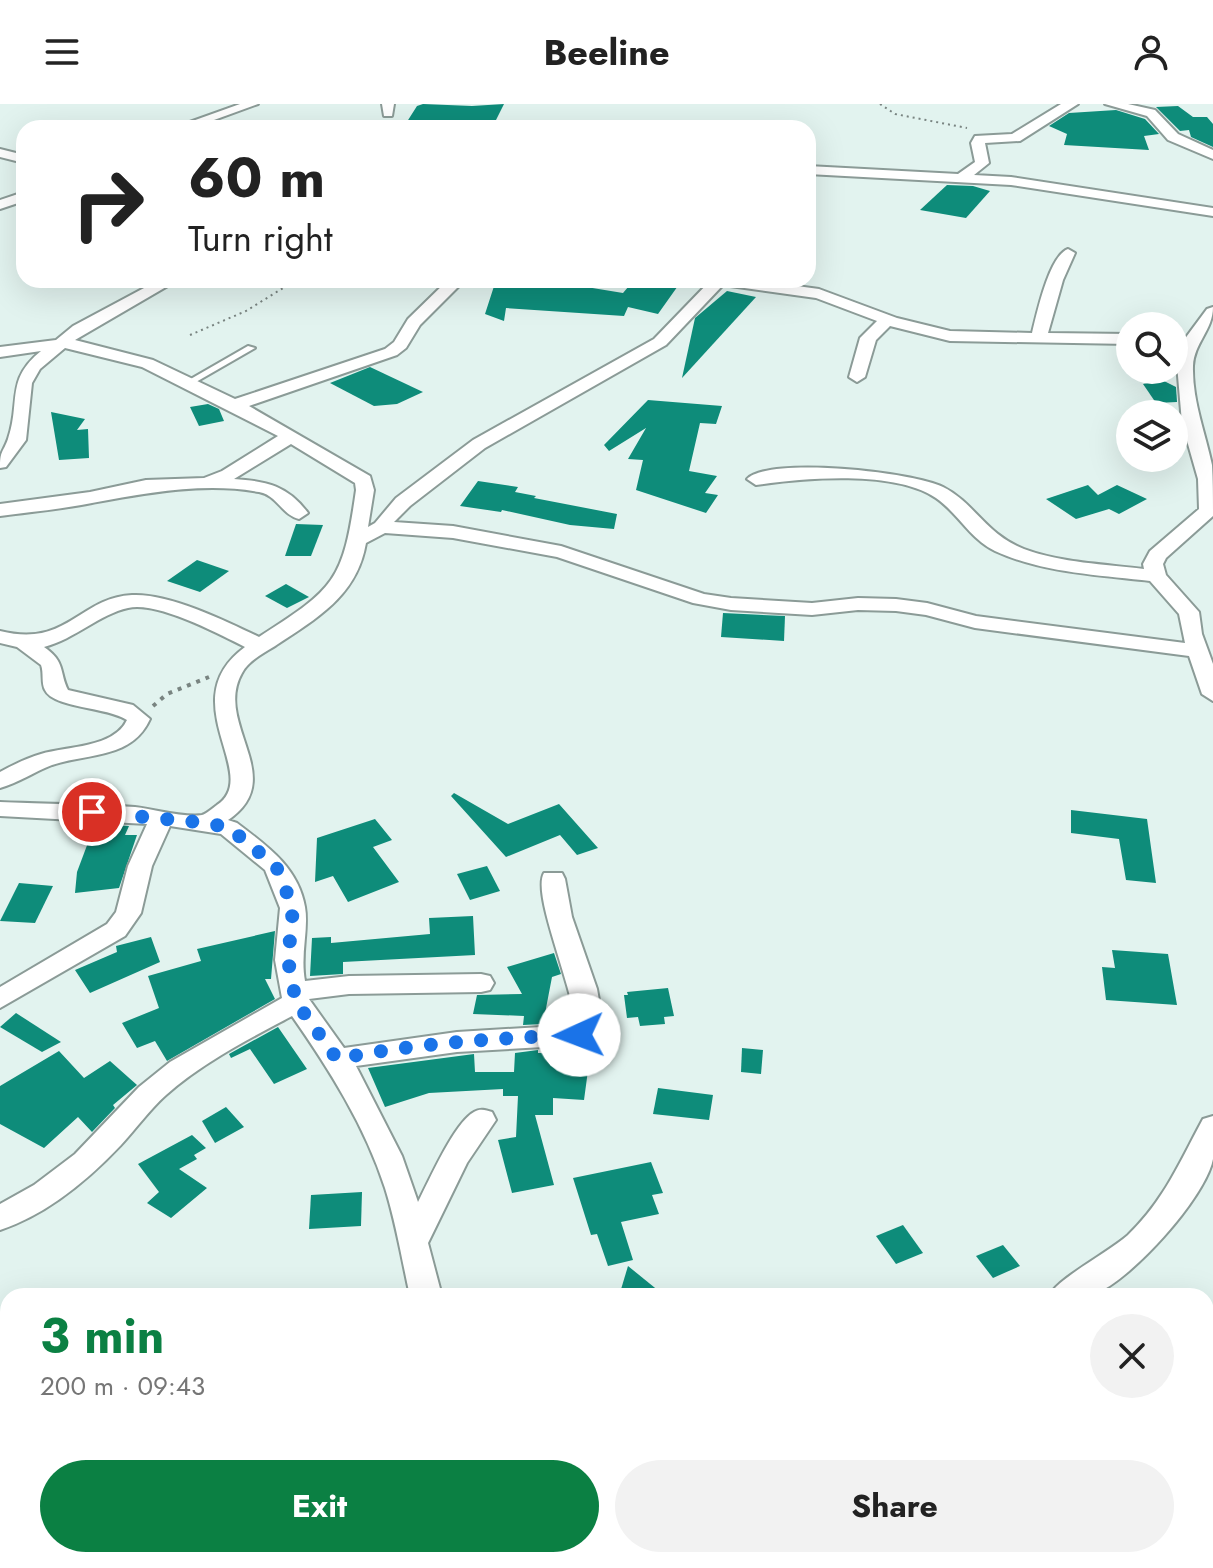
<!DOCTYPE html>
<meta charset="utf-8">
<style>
body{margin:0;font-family:Jost,sans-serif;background:#f2f2f2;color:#222;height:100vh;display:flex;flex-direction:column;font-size:30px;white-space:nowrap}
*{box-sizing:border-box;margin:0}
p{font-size:26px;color:#767676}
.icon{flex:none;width:44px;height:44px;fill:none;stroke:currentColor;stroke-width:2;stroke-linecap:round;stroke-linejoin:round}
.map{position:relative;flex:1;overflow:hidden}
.panel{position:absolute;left:0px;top:1184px;width:1214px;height:280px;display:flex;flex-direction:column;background:#fff;border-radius:24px 24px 0 0;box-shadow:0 8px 32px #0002}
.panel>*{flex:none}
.hud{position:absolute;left:16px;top:16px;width:800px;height:168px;border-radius:24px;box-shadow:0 8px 32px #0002;background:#fff;color:#222;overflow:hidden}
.tools{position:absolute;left:1116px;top:208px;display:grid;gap:16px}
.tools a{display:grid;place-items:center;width:72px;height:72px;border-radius:50%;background:#fff;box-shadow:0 8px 32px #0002;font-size:40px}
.pin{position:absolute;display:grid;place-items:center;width:68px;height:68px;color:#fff;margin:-34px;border:4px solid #fff;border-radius:50%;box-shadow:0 2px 8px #0007}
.me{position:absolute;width:88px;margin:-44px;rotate:268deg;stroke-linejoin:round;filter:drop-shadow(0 0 6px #0008)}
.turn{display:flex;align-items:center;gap:28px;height:168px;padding:0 40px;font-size:36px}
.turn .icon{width:104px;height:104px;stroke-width:2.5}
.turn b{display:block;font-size:56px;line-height:68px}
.round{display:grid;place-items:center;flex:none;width:84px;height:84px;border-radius:42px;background:#f2f2f2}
.head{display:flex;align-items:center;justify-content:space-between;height:136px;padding:0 40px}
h1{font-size:48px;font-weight:700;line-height:60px;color:#0b8043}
.primary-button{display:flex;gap:16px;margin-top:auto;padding:16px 40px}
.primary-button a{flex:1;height:92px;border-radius:48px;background:#0b8043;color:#fff;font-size:32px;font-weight:700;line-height:92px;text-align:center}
.primary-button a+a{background:#f2f2f2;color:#222}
header{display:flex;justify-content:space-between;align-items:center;height:104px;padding:0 40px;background:#fff;font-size:36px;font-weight:700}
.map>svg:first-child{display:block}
</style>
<header><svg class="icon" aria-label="menu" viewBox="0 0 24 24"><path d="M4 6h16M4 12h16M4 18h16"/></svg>Beeline<svg class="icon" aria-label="person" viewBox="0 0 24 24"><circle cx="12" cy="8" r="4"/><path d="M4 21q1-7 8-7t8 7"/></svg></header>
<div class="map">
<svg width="1213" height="1464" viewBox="0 0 1213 1464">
<rect width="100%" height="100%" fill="#e2f3ef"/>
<g fill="#0e8c7a">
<path d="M423,0L472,2L504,0L492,24H403L417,2Z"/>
<path d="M1178,2L1193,13H1207L1213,20V43L1191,33L1189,26L1180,27L1156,3Z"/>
<path d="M1116,6L1145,15L1159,30L1144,32L1149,46L1064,41L1067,30L1049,22L1069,9Z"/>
<path d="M947,81L973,82L990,87L966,114L920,106Z"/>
<path d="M496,176L568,180L623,189L634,176L680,179L658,210L628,203L624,212L506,204L504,217L485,210Z"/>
<path d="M727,187L756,193L682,274L695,214Z"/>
<path d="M370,263L423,288L397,300L374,302L330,279Z"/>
<path d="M1162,276L1176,283L1177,298L1156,299L1143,280Z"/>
<path d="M648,296L722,302L716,320L700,319L689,367L717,372L705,389L718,391L706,409L636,386L643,356L628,355L646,324L609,347L604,341Z"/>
<path d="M208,300L219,305L224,317L199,322L190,303Z"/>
<path d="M51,308L85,315L77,326L88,325L89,354L59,356Z"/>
<path d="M478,377L518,383L515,388L536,392L534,394L617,410L614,425L570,421L502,406L501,408L460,402Z"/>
<path d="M1088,381L1098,391L1117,381L1147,395L1119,410L1109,405L1076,415L1046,395Z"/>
<path d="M296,420L323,421L311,452H285Z"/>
<path d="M197,456L229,467L200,488L167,477Z"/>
<path d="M286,480L309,493L287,504L265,492Z"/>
<path d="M723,509L785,512L784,537L721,533Z"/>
<path d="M454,689L508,720L559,700L598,744L577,751L560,731L506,753L451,692Z"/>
<path d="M1071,706L1147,715L1156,779L1126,776L1119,735L1071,729Z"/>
<path d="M375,715L392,736L373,743L399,778L348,798L333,772L315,778L317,734Z"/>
<path d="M95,720L129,722L125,731H137L119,784L75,789L77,768Z"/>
<path d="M487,762L500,787L470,796L457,770Z"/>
<path d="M19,779L53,782L35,819L0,817Z"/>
<path d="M473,812L475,851L343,858V870L310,872L312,834L331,833V839L430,830L429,814Z"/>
<path d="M275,827L271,875H265L275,895L167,957L155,937L137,944L122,919L159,904L148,872L201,857L197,845Z"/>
<path d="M151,833L160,858L90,889L75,866L117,848L116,842Z"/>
<path d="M1112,846L1168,850L1177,901L1106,896L1102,863L1115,864Z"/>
<path d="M554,849L561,870L552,873L543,920L523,921L524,912L473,910L477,891L522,890L507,863Z"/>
<path d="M668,884L674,912L664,913L665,920L640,922L638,913L627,914L624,891H628L627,888Z"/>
<path d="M16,909L61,938L42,948L0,923Z"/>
<path d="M278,923L307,965L274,980L250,945L231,954L229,950Z"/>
<path d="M742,944L763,946L761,970L741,968Z"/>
<path d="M538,946V949H559L558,957L589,959L584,996L553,994V1011H535L554,1081L512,1089L498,1036L516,1033L518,992H503V985L429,989L385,1003L368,964L474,950L475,968H514L515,949Z"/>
<path d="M59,947L84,974L110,957L137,981L113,1001L115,1004L92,1028L78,1013L44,1044L0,1020V982Z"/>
<path d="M658,984L713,991L709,1016L653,1010Z"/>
<path d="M226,1003L244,1023L215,1039L202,1017Z"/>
<path d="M192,1031L206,1044L194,1051L197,1055L179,1065L207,1084L171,1114L147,1099L159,1088L138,1060Z"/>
<path d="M651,1058L663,1089L652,1091L659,1110L621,1118L633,1156L608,1162L597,1130L591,1131L573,1074Z"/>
<path d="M362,1088L361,1122L309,1125L311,1091Z"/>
<path d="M903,1121L923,1149L896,1160L876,1132Z"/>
<path d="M1003,1141L1020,1162L993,1174L976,1152Z"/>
<path d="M628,1162L665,1192H619Z"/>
</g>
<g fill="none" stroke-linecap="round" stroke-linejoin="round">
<defs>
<path id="service" d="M248,242L255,244L189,282L182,280Z"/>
<g id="minor">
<path d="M240,0H258L192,24H173Z"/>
<path d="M382,0H394L392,12H384Z"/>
<path d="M1061,0H1078L1020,37L985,39L989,59L974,71L1011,73L1213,104V112L1011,81L808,70V62L958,70L975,58L971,39L975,32L1012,30Z"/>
<path d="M1105,0H1128L1155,6L1178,30L1213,46V55L1168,36L1147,12Z"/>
<path d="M0,45L24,51V59L0,53Z"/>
<path d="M24,88V97L0,105V96Z"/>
<path d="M1068,145L1075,149L1063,176L1048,229L1130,230V240L950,237L890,222L876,236L865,273L857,278L849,273L860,234L877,217L816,194L723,181L666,241L485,344L410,402L394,418L453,422L561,442L704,490L731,494L812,499L858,494L896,495L927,499L976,512L1185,539L1179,510L1150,477C1099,471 1043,469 995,447C970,435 958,409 936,394C894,366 805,374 756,381L747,375C768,352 914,368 943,383C975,399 985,430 1024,445C1062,459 1104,460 1144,465L1143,460L1150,447L1199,405L1198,375L1182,319L1177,260L1184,236L1207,205L1213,203C1213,226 1194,239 1193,262C1192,296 1205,328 1212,361C1213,377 1213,396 1213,412L1166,454L1163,460L1166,471L1199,508L1202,530L1213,560V597L1202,590L1189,552L975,524L926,511L896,507L858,506L812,511L731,506L693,499L557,453L453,434L385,429L366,439C357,492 317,514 275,542C264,549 248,557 242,569C213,620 290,674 228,716L237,719C267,742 298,763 305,803C309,825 300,850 305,877L349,872L481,870L490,872L494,879L490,886L481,888L349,890L309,895L344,944L457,928L575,921C575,887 531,790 544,769H562L565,775L572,813L597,885L602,913V927L598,934L579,941L457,948L356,962L402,1052L418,1098C429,1077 454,1019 474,1008C480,1004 486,1006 492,1008L496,1016L467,1059L428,1139L442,1192H410C402,1156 396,1119 385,1084C365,1022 329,965 292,912C249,935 203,958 166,991C149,1006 136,1025 121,1041C88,1076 46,1111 0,1126V1100L34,1081L75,1050L139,983L170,958L282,894L275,856L280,804L265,766L221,730L170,722L152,762L141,809L125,832L0,904V883L107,820L116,808L128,762L147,720L0,712V698C45,700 90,700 135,703C153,705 184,714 202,711C206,710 213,704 217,701C263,671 171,597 245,543C219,530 157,497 128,504C100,510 75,535 44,543C66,558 59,568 68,586L133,601L150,615C132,655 88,649 52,661C34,668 18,679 0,684V668C13,661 27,654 41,650C67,642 114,644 127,616C108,603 53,604 45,586C41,579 44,569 41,561L17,543L0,539V527C68,544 78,494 132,491C169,489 226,517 259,533C335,484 343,478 356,386L355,379L291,340L234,375C267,377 288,382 308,409L299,415C282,411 277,391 259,388C204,378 147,389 92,399C62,405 31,408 0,412V400L90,388L146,376L204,374L222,367L278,332L142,263L65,244L40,265L32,279L26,336L6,363L0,364C0,346 3,349 8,335C21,298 5,276 41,247L0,253V243L56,236L73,222L159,176H178L75,236L153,256L235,295L385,245L394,238L408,215L448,176H465L420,221L406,244L397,251L249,302L370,372L374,386L368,423L375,419L396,394L473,336L654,235L711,176H753L819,185L897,214L950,227L1032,229C1037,209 1049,152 1068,145Z"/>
<path d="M1213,1012C1213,1026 1213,1042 1213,1055C1206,1093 1129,1179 1092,1191C1081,1195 1062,1192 1049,1192C1058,1174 1109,1148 1128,1131C1165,1095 1179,1059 1203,1015Z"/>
<path d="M367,1456H403L401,1464H365Z"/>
<path d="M653,1456H692L688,1464H649Z"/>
</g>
</defs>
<use href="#service" stroke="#8b9b97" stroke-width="4"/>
<use href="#minor" stroke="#8b9b97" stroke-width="4"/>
<g stroke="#798481" stroke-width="2" stroke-dasharray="2 4" stroke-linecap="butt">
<path d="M880,0L895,10L967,24"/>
<path d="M190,231L246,207L296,176"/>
</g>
<path stroke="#798481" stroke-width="4" stroke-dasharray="4 6" stroke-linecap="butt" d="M153,602L167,590L209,573"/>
<path stroke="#798481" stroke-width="5" stroke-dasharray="5 8" stroke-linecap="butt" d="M839,1456L852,1464"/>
<use href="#service" fill="#fff" fill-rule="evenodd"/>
<use href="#minor" fill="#fff" fill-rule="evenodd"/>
</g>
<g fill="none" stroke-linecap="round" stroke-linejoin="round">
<path stroke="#1a73e8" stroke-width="14" stroke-dasharray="0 25.2" d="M92,708L207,719L229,724L276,762L293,804L288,856L296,898L337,955C417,939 498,934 579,931"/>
</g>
</svg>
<div class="tools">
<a><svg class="icon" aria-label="search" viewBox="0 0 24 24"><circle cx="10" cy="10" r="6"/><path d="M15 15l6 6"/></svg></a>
<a><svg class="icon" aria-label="layers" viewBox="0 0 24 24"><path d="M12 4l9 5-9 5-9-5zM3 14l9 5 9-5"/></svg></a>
</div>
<div class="pin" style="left:92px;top:708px;background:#d93025"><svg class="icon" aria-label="arrive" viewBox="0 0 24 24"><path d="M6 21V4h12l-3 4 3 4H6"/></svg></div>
<svg class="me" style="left:579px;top:931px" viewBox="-20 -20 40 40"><circle r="19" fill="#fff"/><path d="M0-13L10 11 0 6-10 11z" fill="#1a73e8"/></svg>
<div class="hud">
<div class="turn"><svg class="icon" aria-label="right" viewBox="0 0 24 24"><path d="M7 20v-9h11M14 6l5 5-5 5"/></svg><div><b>60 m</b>Turn right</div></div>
</div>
<section class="panel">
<div class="head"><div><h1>3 min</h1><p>200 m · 09:43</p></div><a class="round"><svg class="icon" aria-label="close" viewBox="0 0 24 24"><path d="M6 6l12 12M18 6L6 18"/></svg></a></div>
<div class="primary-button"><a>Exit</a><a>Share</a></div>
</section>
</div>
